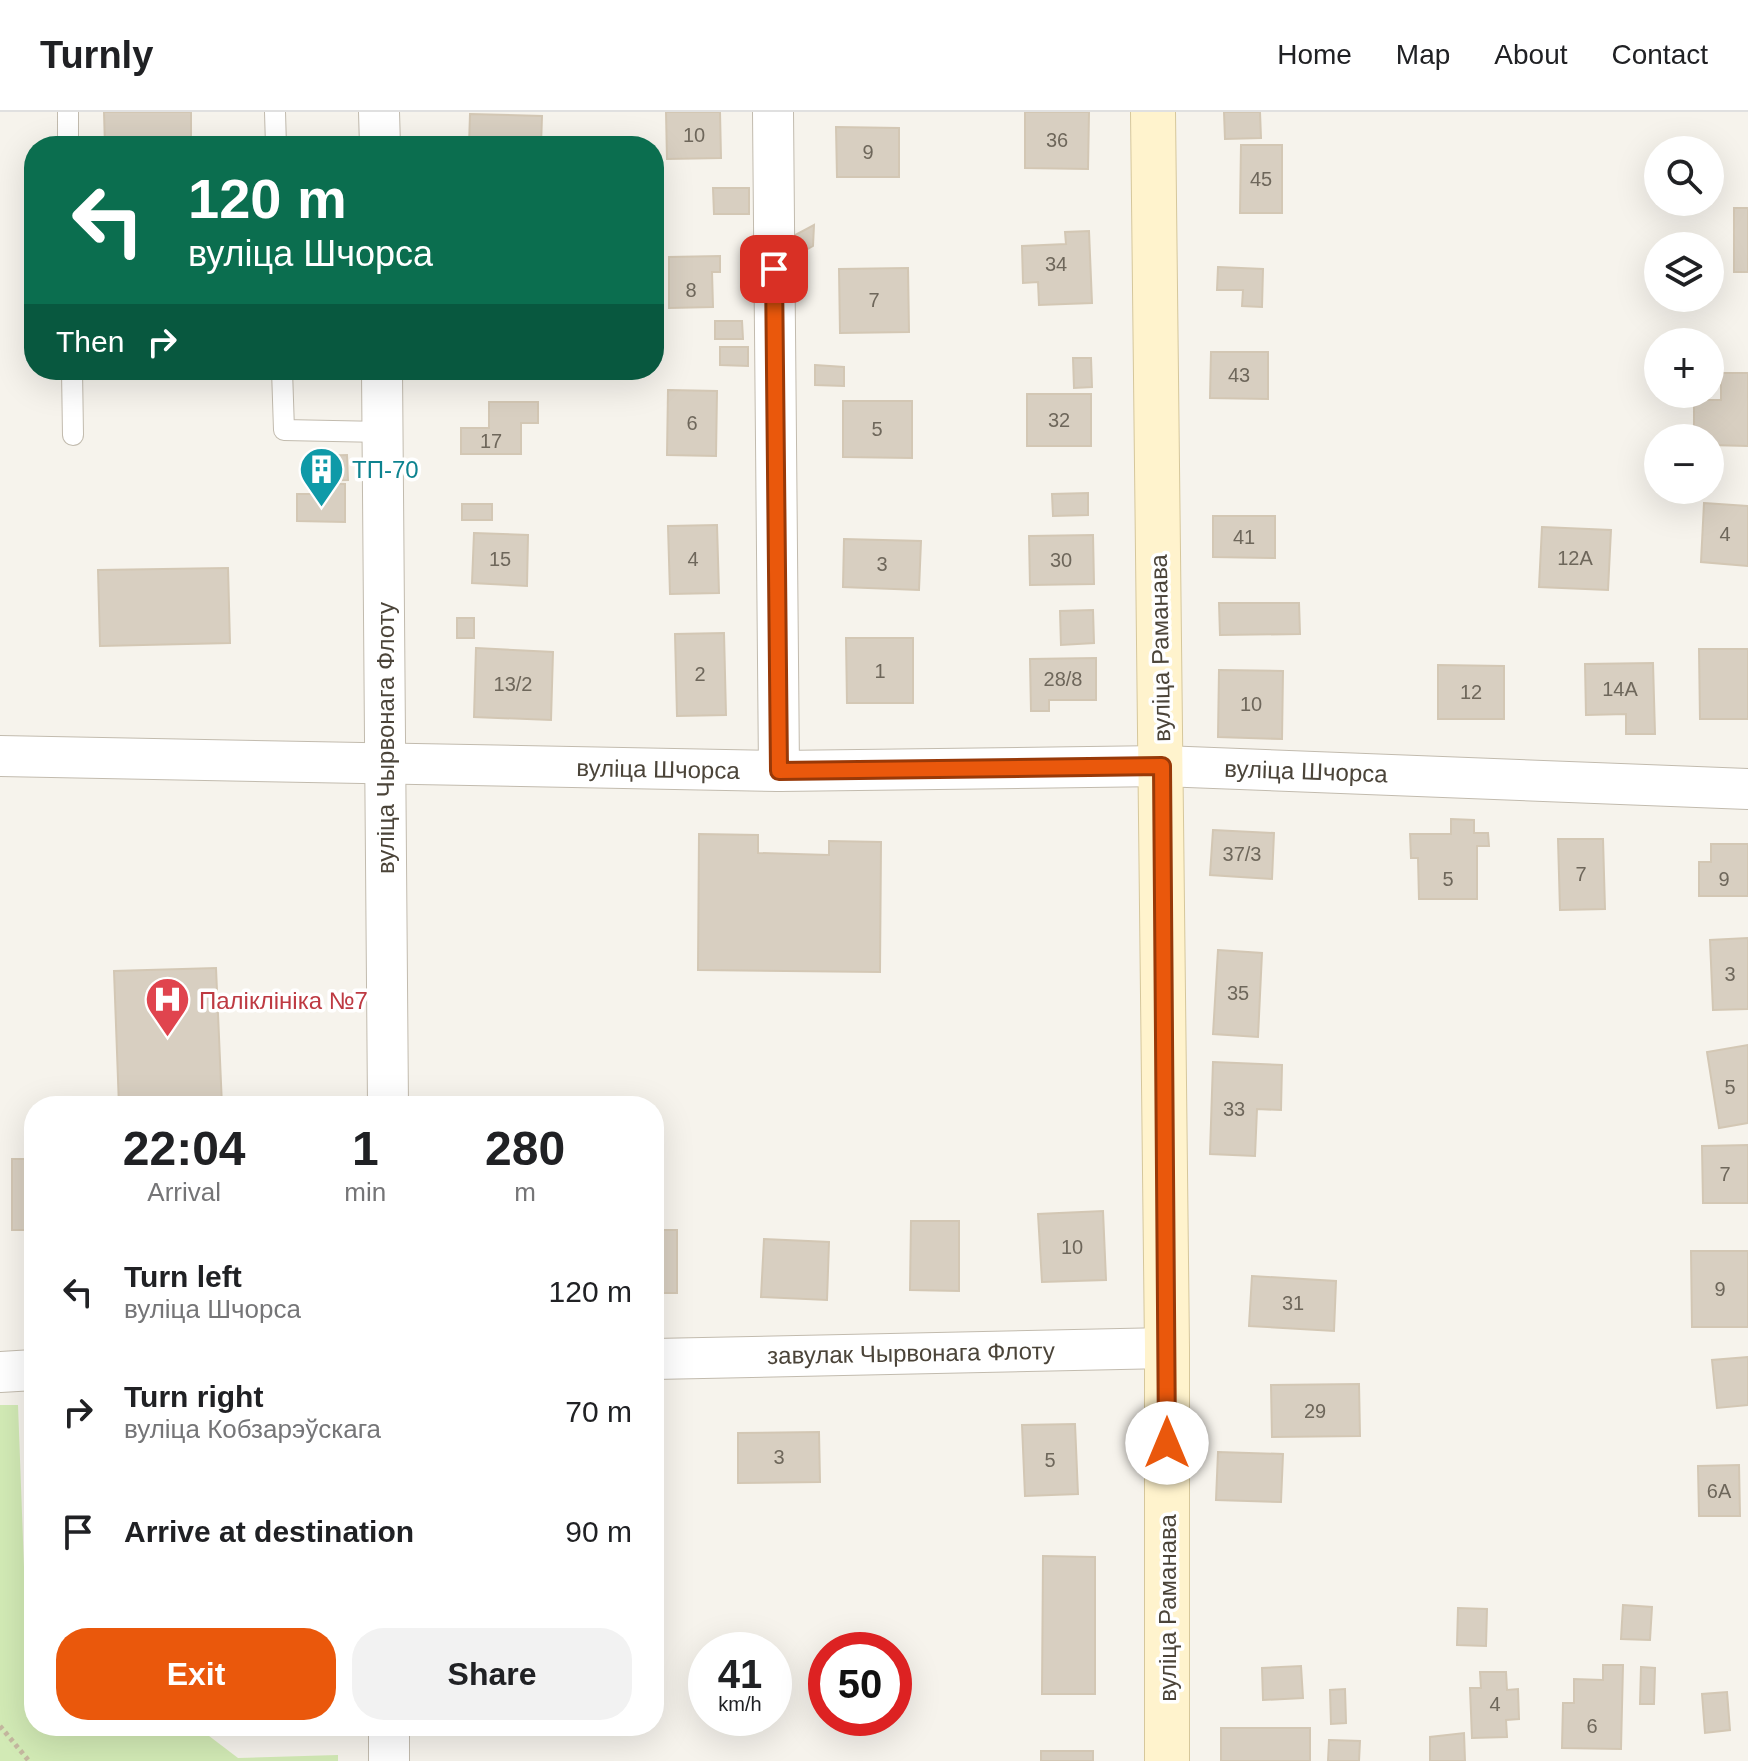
<!DOCTYPE html>
<meta charset="utf-8">
<style>
body{margin:0;font-family:Helvetica,sans-serif;background:#f2f2f2;color:#202124;height:100vh;display:flex;flex-direction:column;font-size:30px;white-space:nowrap}
*{box-sizing:border-box;margin:0}
p{font-size:26px;color:#757577}
.icon{flex:none;width:44px;height:44px;fill:none;stroke:currentColor;stroke-width:2;stroke-linecap:round;stroke-linejoin:round}
.map{position:relative;flex:1;overflow:hidden}
.details{position:absolute;left:24px;top:984px;width:640px;height:640px;display:flex;flex-direction:column;background:#fff;border-radius:32px;box-shadow:0 8px 32px #0002}
.details>*{flex:none}
.guide{position:absolute;left:24px;top:24px;width:640px;height:244px;border-radius:32px;box-shadow:0 8px 32px #0002;background:#0b6e4f;color:#fff;overflow:hidden}
.fabs{position:absolute;left:1644px;top:24px;display:grid;gap:16px}
.fabs a{display:grid;place-items:center;width:80px;height:80px;border-radius:50%;background:#fff;box-shadow:0 8px 32px #0002;font-size:40px}
.speed{position:absolute;left:688px;top:1520px;display:flex;gap:16px;font-size:40px;font-weight:700;text-align:center}
.speed>*{display:grid;place-content:center;width:104px;height:104px;border-radius:50%;background:#fff;box-shadow:0 8px 32px #0002;line-height:1}
.speed small{font-size:20px;font-weight:400}
.speed .limit{border:12px solid #d22;background:#fff;color:#111}
.pin{position:absolute;display:grid;place-items:center;width:68px;height:68px;color:#fff;margin:-34px;border-radius:16px;box-shadow:0 4px 12px #0006}
.me{position:absolute;width:88px;margin:-44px;rotate:0deg;stroke-linejoin:round;filter:drop-shadow(0 0 6px #0008)}
.turn{display:flex;align-items:center;gap:28px;height:168px;padding:0 32px;font-size:36px}
.turn .icon{width:104px;height:104px;stroke-width:2.5}
.turn b{display:block;font-size:56px;line-height:68px}
.then{display:flex;align-items:center;height:76px;padding:0 32px;background:#0003;gap:16px;font-size:30px}
.eta{display:flex;justify-content:space-evenly;align-items:center;height:136px;text-align:center}
.eta b{font-size:48px;font-weight:600;line-height:56px}
.primary-button{display:flex;gap:16px;margin-top:auto;padding:16px 32px}
.primary-button a{flex:1;height:92px;border-radius:32px;background:#ea580c;color:#fff;font-size:32px;font-weight:600;line-height:92px;text-align:center}
.primary-button a+a{background:#f2f2f2;color:#202124}
ul{padding:0;list-style:none}
li{display:flex;align-items:center;gap:24px;height:120px;padding:0 32px}
li div{flex:1}
li b{display:block;font-size:30px}
li em{font-style:normal}
header{display:flex;align-items:center;gap:48px;box-sizing:border-box;height:112px;padding:0 40px;background:#fff;border-bottom:2px solid #e0e0e0}
header strong{font-size:38px}
nav{display:flex;gap:44px;margin-inline-start:auto;font-size:28px}
.map>svg:first-child{display:block}
</style>
<header>
<strong>Turnly</strong>
<nav><a>Home</a><a>Map</a><a>About</a><a>Contact</a></nav>
</header>
<div class="map">
<svg width="1748" height="1649" viewBox="0 0 1748 1649">
<rect width="100%" height="100%" fill="#f6f3ec"/>
<path fill="#d2eab5" d="M0,1293H18L25,1482L34,1490V1614H196L238,1646L338,1643V1649H0Z"/>
<g fill="#d8cfc1" stroke="#d3c7b4" stroke-width="2">
<path d="M104,0H191V34H105Z"/>
<path d="M666,0H720L721,46L667,47Z"/>
<path d="M1025,0H1089L1088,57L1025,56Z"/>
<path d="M1224,0H1260L1261,26L1225,27Z"/>
<path d="M470,2L542,4L541,34H469Z"/>
<path d="M836,15L899,16V65H837Z"/>
<path d="M1241,33H1282V101H1240Z"/>
<path d="M713,76H749V102H714Z"/>
<rect x="1734" y="96" width="14" height="64"/>
<path d="M814,113L813,134L795,144V123Z"/>
<path d="M1089,119L1092,191L1039,193L1038,170L1023,171L1022,134L1066,132L1065,120Z"/>
<path d="M720,144V160H712L713,195L669,196V145Z"/>
<path d="M1218,155L1263,157L1262,195L1242,194L1243,178H1217Z"/>
<path d="M908,156L909,220L840,221L839,157Z"/>
<path d="M715,209H742L743,227H715Z"/>
<path d="M720,235H748V254L720,253Z"/>
<path d="M1211,240H1268V287L1210,286Z"/>
<path d="M1073,246H1091L1092,275L1074,276Z"/>
<path d="M815,253L844,255V274L815,273Z"/>
<path d="M1721,261H1748V334L1710,333V326H1694V288H1721Z"/>
<path d="M668,278L717,279L716,344L667,343Z"/>
<rect x="1027" y="282" width="64" height="52"/>
<path d="M843,289H912V346L843,345Z"/>
<path d="M489,290H538V311H521V342H461V316H489Z"/>
<path d="M347,343L348,368L315,369L313,344Z"/>
<path d="M320,371L345,372V410L297,409V382H320Z"/>
<path d="M1088,381V403L1053,404L1052,382Z"/>
<path d="M1704,391L1748,394V454L1701,450Z"/>
<rect x="462" y="392" width="30" height="16"/>
<path d="M1213,404H1275V446L1213,445Z"/>
<path d="M717,413L719,481L670,482L668,414Z"/>
<path d="M1542,415L1611,418L1608,478L1539,475Z"/>
<path d="M474,421L528,423L527,474L472,471Z"/>
<path d="M1093,423L1094,472L1030,473L1029,424Z"/>
<path d="M844,427L921,429L919,478L843,475Z"/>
<path d="M228,456L230,531L100,534L98,458Z"/>
<path d="M1219,491H1299L1300,522L1220,523Z"/>
<path d="M1093,498L1094,531L1061,533L1060,499Z"/>
<rect x="457" y="506" width="17" height="20"/>
<path d="M724,521L726,603L677,604L675,522Z"/>
<path d="M846,526H913V591H847Z"/>
<path d="M476,536L553,540L551,608L474,605Z"/>
<path d="M1699,537H1748V607H1700Z"/>
<path d="M1096,546V588H1049V599H1031L1030,547Z"/>
<path d="M1653,551L1655,622H1626V602L1586,603L1585,552Z"/>
<path d="M1438,553L1504,554V607H1438Z"/>
<path d="M1219,558L1283,559L1282,627L1218,625Z"/>
<path d="M1451,707L1474,708V721H1488L1489,734H1477V787H1419L1418,746H1411L1410,722H1451Z"/>
<path d="M1213,718L1274,721L1272,767L1210,763Z"/>
<path d="M699,722L758,723V741L829,743V729L881,730L880,860L698,858Z"/>
<path d="M1558,727H1603L1605,797L1560,798Z"/>
<path d="M1711,732H1748V784H1699V750H1711Z"/>
<path d="M1748,826V897L1713,898L1710,828Z"/>
<path d="M1218,838L1262,841L1258,925L1213,922Z"/>
<path d="M216,856L222,994H119L114,859Z"/>
<path d="M1748,933V1011L1719,1016L1707,940Z"/>
<path d="M1213,950L1282,953L1281,998L1257,997L1255,1044L1210,1042Z"/>
<path d="M1748,1033V1091H1703L1702,1034Z"/>
<rect x="12" y="1047" width="22" height="71"/>
<path d="M1103,1099L1106,1168L1042,1170L1038,1102Z"/>
<path d="M911,1109H959V1179L910,1178Z"/>
<rect x="654" y="1118" width="23" height="63"/>
<path d="M764,1127L829,1130L827,1188L761,1185Z"/>
<path d="M1691,1139H1748V1215H1692Z"/>
<path d="M1252,1164L1336,1169L1334,1219L1249,1214Z"/>
<path d="M1748,1245V1293L1717,1296L1712,1248Z"/>
<path d="M1359,1272L1360,1324L1272,1325L1271,1273Z"/>
<path d="M1075,1312L1078,1382L1025,1384L1022,1313Z"/>
<path d="M819,1320L820,1370L738,1371V1321Z"/>
<path d="M1218,1340L1283,1342L1281,1390L1216,1388Z"/>
<path d="M1739,1353L1740,1404H1699L1698,1354Z"/>
<path d="M1043,1444L1095,1445V1582H1042Z"/>
<path d="M1623,1493L1652,1495L1650,1528L1621,1527Z"/>
<path d="M1458,1496L1487,1497L1486,1534L1457,1533Z"/>
<path d="M1603,1553H1623L1621,1637L1562,1636L1563,1591H1574V1567L1603,1568Z"/>
<path d="M1301,1554L1303,1586L1263,1588L1262,1556Z"/>
<path d="M1641,1555L1655,1556L1654,1592H1640Z"/>
<path d="M1480,1560H1506L1507,1578L1518,1577L1519,1607L1506,1608L1507,1625L1472,1626L1470,1576H1481Z"/>
<path d="M1345,1577L1346,1611L1331,1612L1330,1578Z"/>
<path d="M1727,1580L1730,1618L1705,1621L1702,1582Z"/>
<rect x="1221" y="1616" width="89" height="33"/>
<path d="M1464,1621L1465,1649H1430V1625Z"/>
<path d="M1329,1628L1360,1629L1359,1649H1328Z"/>
<rect x="1041" y="1639" width="52" height="10"/>
</g>
<g fill="none" stroke-linecap="round" stroke-linejoin="round">
<defs>
<g id="lane">
<path d="M68,0V34"/>
<path d="M275,0L276,34"/>
<path d="M72,258L73,323"/>
<path d="M282,258L284,318L382,320"/>
</g>
<g id="street">
<path d="M379,0L380,34"/>
<path d="M773,0L779,659"/>
<path d="M382,258L388,994"/>
<path d="M0,644L779,659L1162,654L1748,677"/>
<path d="M654,1247L1167,1236"/>
<path d="M0,1260L34,1258"/>
<path d="M389,1649V1614"/>
</g>
<path id="secondary" d="M1153,0L1167,1236V1649"/>
</defs>
<use href="#lane" stroke="#c2bbae" stroke-width="22"/>
<use href="#street" stroke="#c2bbae" stroke-width="42"/>
<use href="#secondary" stroke="#d6c79b" stroke-width="46"/>
<path stroke="#c4b79f" stroke-width="5" stroke-dasharray="4 4" stroke-linecap="butt" d="M0,1614L29,1649"/>
<use href="#lane" stroke="#fff" stroke-width="20"/>
<use href="#street" stroke="#fff" stroke-width="40"/>
<use href="#secondary" stroke="#fff3cd" stroke-width="44"/>
</g>
<g fill="none" stroke-linecap="round" stroke-linejoin="round">
<defs>
<path id="route" d="M774,157L779,659L1162,654L1167,1331"/>
</defs>
<use href="#route" stroke="#983908" stroke-width="20"/>
<use href="#route" stroke="#ea580c" stroke-width="14"/>
</g>
<defs>
<symbol id="building-pin" viewBox="-11 -11 22 30"><path d="M0 17L-7.5 6A9.5 9.5 0 1 1 7.5 6Z" fill="#0f9aa8" stroke="#fff"/><path d="M-4-6H4V6H1V3H-1V6H-4ZM-2.5-4.3h1.7v1.8h-1.7ZM.8-4.3h1.7v1.8H.8ZM-2.5-1h1.7V.8h-1.7ZM.8-1h1.7V.8H.8Z" fill="#fff"/></symbol>
<symbol id="hospital-pin" viewBox="-11 -11 22 30"><path d="M0 17L-7.5 6A9.5 9.5 0 1 1 7.5 6Z" fill="#e0444e" stroke="#fff"/><path d="M-5-5h3v3.5h4V-5h3V5h-3V1.5h-4V5h-3Z" fill="#fff"/></symbol>
</defs>
<g fill-rule="evenodd">
<use href="#building-pin" x="296" y="332" width="51" height="69"/>
<use href="#hospital-pin" x="142" y="862" width="51" height="69"/>
</g>
<g text-anchor="middle" dominant-baseline="central" stroke-width="7" stroke-linejoin="round" paint-order="stroke">
<g font-size="20" fill="#6e675b">
<text x="694" y="23">10</text>
<text x="1057" y="28">36</text>
<text x="868" y="40">9</text>
<text x="1261" y="67">45</text>
<text x="1056" y="152">34</text>
<text x="691" y="178">8</text>
<text x="874" y="188">7</text>
<text x="1239" y="263">43</text>
<text x="1059" y="308">32</text>
<text x="692" y="311">6</text>
<text x="877" y="317">5</text>
<text x="491" y="329">17</text>
<text x="1725" y="422">4</text>
<text x="1244" y="425">41</text>
<text x="1575" y="446">12А</text>
<text x="500" y="447">15</text>
<text x="693" y="447">4</text>
<text x="1061" y="448">30</text>
<text x="882" y="452">3</text>
<text x="880" y="559">1</text>
<text x="700" y="562">2</text>
<text x="1063" y="567">28/8</text>
<text x="513" y="572">13/2</text>
<text x="1620" y="577">14А</text>
<text x="1471" y="580">12</text>
<text x="1251" y="592">10</text>
<text x="1242" y="742">37/3</text>
<text x="1581" y="762">7</text>
<text x="1448" y="767">5</text>
<text x="1724" y="767">9</text>
<text x="1730" y="862">3</text>
<text x="1238" y="881">35</text>
<text x="1730" y="975">5</text>
<text x="1234" y="997">33</text>
<text x="1725" y="1062">7</text>
<text x="1072" y="1135">10</text>
<text x="1720" y="1177">9</text>
<text x="1293" y="1191">31</text>
<text x="1315" y="1299">29</text>
<text x="779" y="1345">3</text>
<text x="1050" y="1348">5</text>
<text x="1719" y="1379">6А</text>
<text x="1495" y="1592">4</text>
<text x="1592" y="1614">6</text>
</g>
<g font-size="24" fill="#0d838f" stroke="#fff" text-anchor="start">
<text x="352" y="357">ТП-70</text>
</g>
<g font-size="24" fill="#4b4439" stroke="#fff">
<text transform="translate(1160 536) rotate(-91)">вуліца Раманава</text>
<text transform="translate(385 626) rotate(-90)">вуліца Чырвонага Флоту</text>
<text transform="translate(658 657) rotate(1)">вуліца Шчорса</text>
<text transform="translate(1306 659) rotate(2)">вуліца Шчорса</text>
<text transform="translate(911 1241) rotate(-1)">завулак Чырвонага Флоту</text>
<text transform="translate(1167 1496) rotate(-90)">вуліца Раманава</text>
</g>
<g font-size="24" fill="#be3a42" stroke="#fff" text-anchor="start">
<text x="199" y="888">Паліклініка №7</text>
</g>
</g>
</svg>
<div class="fabs">
<a><svg class="icon" aria-label="search" viewBox="0 0 24 24"><circle cx="10" cy="10" r="6"/><path d="M15 15l6 6"/></svg></a>
<a><svg class="icon" aria-label="layers" viewBox="0 0 24 24"><path d="M12 4l9 5-9 5-9-5zM3 14l9 5 9-5"/></svg></a>
<a>+</a>
<a>−</a>
</div>
<div class="speed"><div>41<small>km/h</small></div><div class="limit">50</div></div>
<div class="pin" style="left:774px;top:157px;background:#d93025"><svg class="icon" aria-label="arrive" viewBox="0 0 24 24"><path d="M6 21V4h12l-3 4 3 4H6"/></svg></div>
<svg class="me" style="left:1167px;top:1331px" viewBox="-20 -20 40 40"><circle r="19" fill="#fff"/><path d="M0-13L10 11 0 6-10 11z" fill="#ea580c"/></svg>
<div class="guide">
<div class="turn"><svg class="icon" aria-label="left" viewBox="0 0 24 24"><path d="M17 20v-9H6M10 6l-5 5 5 5"/></svg><div><b>120 m</b>вуліца Шчорса</div></div>
<div class="then">Then<svg class="icon" aria-label="right" viewBox="0 0 24 24"><path d="M7 20v-9h11M14 6l5 5-5 5"/></svg></div>
</div>
<section class="details">
<div class="eta">
<div><b>22:04</b><p>Arrival</p></div>
<div><b>1</b><p>min</p></div>
<div><b>280</b><p>m</p></div>
</div>
<ul>
<li><svg class="icon" aria-label="left" viewBox="0 0 24 24"><path d="M17 20v-9H6M10 6l-5 5 5 5"/></svg><div><b>Turn left</b><p>вуліца Шчорса</p></div><em>120 m</em></li>
<li><svg class="icon" aria-label="right" viewBox="0 0 24 24"><path d="M7 20v-9h11M14 6l5 5-5 5"/></svg><div><b>Turn right</b><p>вуліца Кобзарэўскага</p></div><em>70 m</em></li>
<li><svg class="icon" aria-label="arrive" viewBox="0 0 24 24"><path d="M6 21V4h12l-3 4 3 4H6"/></svg><div><b>Arrive at destination</b></div><em>90 m</em></li>
</ul>
<div class="primary-button"><a>Exit</a><a>Share</a></div>
</section>
</div>
